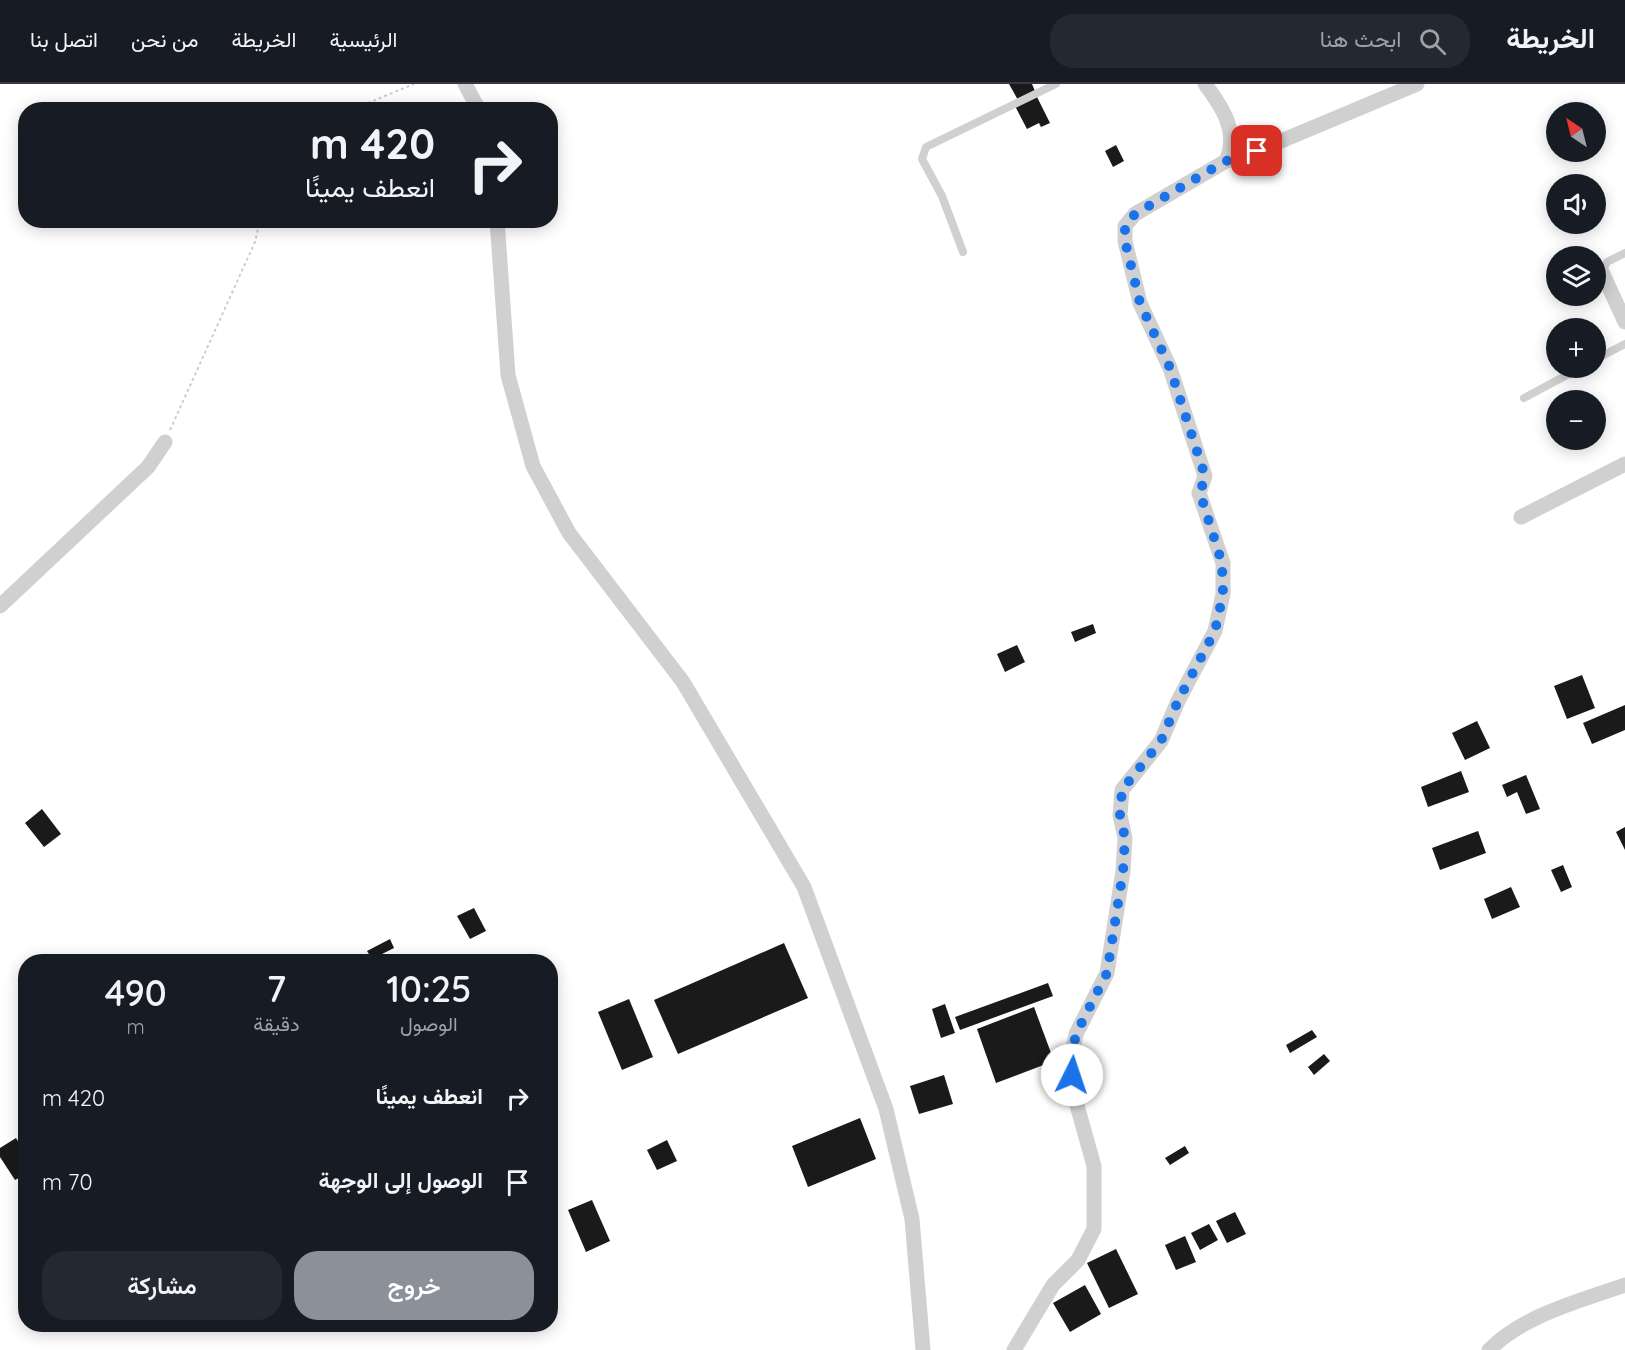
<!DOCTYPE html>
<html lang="ar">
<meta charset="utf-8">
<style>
body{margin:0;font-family:Quicksand,Vazirmatn,sans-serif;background:#242831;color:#f1f3f6;direction:rtl;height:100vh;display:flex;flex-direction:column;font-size:22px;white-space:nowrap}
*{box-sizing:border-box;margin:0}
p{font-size:20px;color:#9ea1a6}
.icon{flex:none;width:33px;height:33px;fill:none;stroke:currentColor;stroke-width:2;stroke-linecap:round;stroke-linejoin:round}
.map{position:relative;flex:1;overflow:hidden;direction:ltr}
.side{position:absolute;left:18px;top:870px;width:540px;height:378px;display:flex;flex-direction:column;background:#171b24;border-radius:24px;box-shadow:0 3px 15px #0003;direction:rtl}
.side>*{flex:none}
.hud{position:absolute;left:18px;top:18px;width:540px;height:126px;border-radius:24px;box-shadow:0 3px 15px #0003;direction:rtl;background:#171b24;color:#f1f3f6;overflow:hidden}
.needle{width:39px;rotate:325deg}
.fabs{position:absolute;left:1546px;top:18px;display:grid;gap:12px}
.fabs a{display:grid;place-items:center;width:60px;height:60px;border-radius:50%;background:#171b24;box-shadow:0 3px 15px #0003;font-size:30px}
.pin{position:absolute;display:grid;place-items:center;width:51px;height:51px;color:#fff;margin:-26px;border-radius:12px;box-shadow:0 3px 9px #0006}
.me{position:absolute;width:66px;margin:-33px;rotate:4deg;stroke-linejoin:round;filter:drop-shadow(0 0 4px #0008)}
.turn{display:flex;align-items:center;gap:21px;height:126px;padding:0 24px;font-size:27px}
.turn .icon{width:78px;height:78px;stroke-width:2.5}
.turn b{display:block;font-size:42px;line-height:51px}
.eta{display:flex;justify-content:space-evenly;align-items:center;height:102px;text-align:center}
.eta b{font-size:36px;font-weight:600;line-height:42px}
.cta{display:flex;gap:12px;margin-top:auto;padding:12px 24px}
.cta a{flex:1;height:69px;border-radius:24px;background:#8c9099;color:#fff;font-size:24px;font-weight:600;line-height:69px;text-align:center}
.cta a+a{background:#242831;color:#f1f3f6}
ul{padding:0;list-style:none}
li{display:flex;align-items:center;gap:18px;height:84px;padding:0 24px}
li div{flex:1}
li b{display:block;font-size:22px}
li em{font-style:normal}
header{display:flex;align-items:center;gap:36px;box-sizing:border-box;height:84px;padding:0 30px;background:#171b24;border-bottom:2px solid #363941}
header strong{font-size:28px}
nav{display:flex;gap:33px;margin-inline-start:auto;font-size:21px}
.search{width:420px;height:54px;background:#242831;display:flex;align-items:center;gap:15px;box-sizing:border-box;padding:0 21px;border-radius:24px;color:#9ea1a6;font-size:22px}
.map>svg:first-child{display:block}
</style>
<header>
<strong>الخريطة</strong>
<div class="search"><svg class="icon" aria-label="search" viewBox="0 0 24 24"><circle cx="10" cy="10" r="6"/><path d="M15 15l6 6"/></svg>ابحث هنا</div>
<nav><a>الرئيسية</a><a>الخريطة</a><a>من نحن</a><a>اتصل بنا</a></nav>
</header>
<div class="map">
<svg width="1625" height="1266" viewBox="0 0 1625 1266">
<rect width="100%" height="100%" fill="#fff"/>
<g fill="#1a1a1a">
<path d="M1009,0H1032L1035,7L1018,16Z"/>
<path d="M1036,11L1050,39L1041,43L1039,39L1027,45L1015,22Z"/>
<path d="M1116,61L1124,77L1113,83L1105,67Z"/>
<path d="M1093,540L1096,549L1075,558L1071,548Z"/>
<path d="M1017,561L1025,578L1005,588L997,570Z"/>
<path d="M1582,591L1595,624L1567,635L1554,602Z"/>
<path d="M1625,621V646L1592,660L1583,639Z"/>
<path d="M1477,637L1490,664L1465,676L1452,649Z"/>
<path d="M1461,687L1469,708L1428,723L1421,703Z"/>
<path d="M1526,691L1540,725L1526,730L1517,708L1507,713L1502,701Z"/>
<path d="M42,725L61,750L44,763L25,739Z"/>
<path d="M1625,743V766L1616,748Z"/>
<path d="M1478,747L1486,769L1440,786L1432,764Z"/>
<path d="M1563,781L1572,803L1561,808L1551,786Z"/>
<path d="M1511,803L1520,823L1492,835L1484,815Z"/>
<path d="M474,824L486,847L470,855L457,832Z"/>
<path d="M390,855L394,864L372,875L367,867Z"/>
<path d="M784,859L808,914L678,970L654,916Z"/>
<path d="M1048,899L1053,912L960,946L955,933Z"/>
<path d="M629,915L653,973L622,986L598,928Z"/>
<path d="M945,920L955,949L941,954L932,925Z"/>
<path d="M1034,923L1054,977L996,999L977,945Z"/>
<path d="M1312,946L1317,953L1290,969L1286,961Z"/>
<path d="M1324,970L1330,977L1314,991L1308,983Z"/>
<path d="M944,991L953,1020L919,1030L910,1002Z"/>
<path d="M860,1034L876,1075L808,1103L792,1062Z"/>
<path d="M16,1054L26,1070V1090L15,1096L0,1073V1064Z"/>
<path d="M667,1056L677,1077L657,1086L647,1066Z"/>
<path d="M1185,1062L1189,1069L1170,1081L1165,1074Z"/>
<path d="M592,1116L610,1157L586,1168L568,1126Z"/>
<path d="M1235,1128L1246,1150L1227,1159L1216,1137Z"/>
<path d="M1209,1140L1218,1156L1200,1166L1191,1149Z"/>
<path d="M1185,1152L1196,1178L1176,1186L1165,1161Z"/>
<path d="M1116,1165L1138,1210L1109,1224L1087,1179Z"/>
<path d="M1085,1201L1101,1230L1070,1248L1053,1219Z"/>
</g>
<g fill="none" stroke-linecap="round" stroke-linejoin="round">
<g stroke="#cdcdcd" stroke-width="2" stroke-dasharray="3 3" stroke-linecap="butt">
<path d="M351,26L414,0"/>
<path d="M170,346L255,158L260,136"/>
</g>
<g stroke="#d0d0d0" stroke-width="8">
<path d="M963,168L942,112L922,75L926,63L1056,0"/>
<path d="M1602,188L1607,178L1625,169"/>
<path d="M1596,275L1625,260"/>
<path d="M1524,314L1580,284"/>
</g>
<g stroke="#d0d0d0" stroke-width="15">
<path d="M465,0L479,26"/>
<path d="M1205,0C1223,24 1239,48 1226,77"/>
<path d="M497,136L508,291L533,382L569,449L683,598L804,803L886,1025L912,1135L923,1266"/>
<path d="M1602,188L1625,238"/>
<path d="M1521,433L1625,380"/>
<path d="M0,522L148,383L165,358"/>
<path d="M1014,1266L1053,1201L1078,1176L1094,1145V1082L1073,1007L1071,975L1076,950L1107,889L1123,787L1125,754L1120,731L1122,706L1161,657L1178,617L1215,547L1223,510V479L1199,409L1205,392L1170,284L1140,219L1125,157V142L1135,130L1226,77L1257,67L1417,0"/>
<path d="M1489,1266C1524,1231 1579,1217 1625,1201"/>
</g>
</g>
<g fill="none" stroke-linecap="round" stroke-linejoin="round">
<path stroke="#1a73e8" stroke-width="10" stroke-dasharray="0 18" d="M1072,991L1071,975L1076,950L1107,889L1123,788L1125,754L1120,731L1122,706L1161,657L1178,617L1215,547L1223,510L1222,479L1200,409L1205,392L1170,284L1140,219L1125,157V142L1135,130L1226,77L1257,67"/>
</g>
</svg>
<div class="fabs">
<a><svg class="needle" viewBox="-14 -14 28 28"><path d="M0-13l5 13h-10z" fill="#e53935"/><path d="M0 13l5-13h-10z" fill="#9ea1a6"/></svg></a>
<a><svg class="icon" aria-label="sound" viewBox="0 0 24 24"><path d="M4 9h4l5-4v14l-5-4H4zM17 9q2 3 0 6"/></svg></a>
<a><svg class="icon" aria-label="layers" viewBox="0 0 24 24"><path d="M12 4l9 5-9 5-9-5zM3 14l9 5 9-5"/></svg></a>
<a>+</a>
<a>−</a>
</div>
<div class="pin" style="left:1257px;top:67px;background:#d93025"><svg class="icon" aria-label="arrive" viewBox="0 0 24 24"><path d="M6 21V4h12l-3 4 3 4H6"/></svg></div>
<svg class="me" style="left:1072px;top:991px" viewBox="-20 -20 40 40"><circle r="19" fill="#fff"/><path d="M0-13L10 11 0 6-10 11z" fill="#1a73e8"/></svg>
<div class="hud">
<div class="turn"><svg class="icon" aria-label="right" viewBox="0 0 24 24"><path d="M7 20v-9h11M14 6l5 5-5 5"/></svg><div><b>420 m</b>انعطف يمينًا</div></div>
</div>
<section class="side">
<div class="eta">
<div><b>10:25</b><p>الوصول</p></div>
<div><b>7</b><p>دقيقة</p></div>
<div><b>490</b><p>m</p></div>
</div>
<ul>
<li><svg class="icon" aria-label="right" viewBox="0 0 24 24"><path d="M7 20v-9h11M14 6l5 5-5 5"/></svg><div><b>انعطف يمينًا</b></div><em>420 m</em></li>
<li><svg class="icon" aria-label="arrive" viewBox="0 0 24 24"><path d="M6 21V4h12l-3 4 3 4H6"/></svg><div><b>الوصول إلى الوجهة</b></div><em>70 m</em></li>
</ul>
<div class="cta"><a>خروج</a><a>مشاركة</a></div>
</section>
</div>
